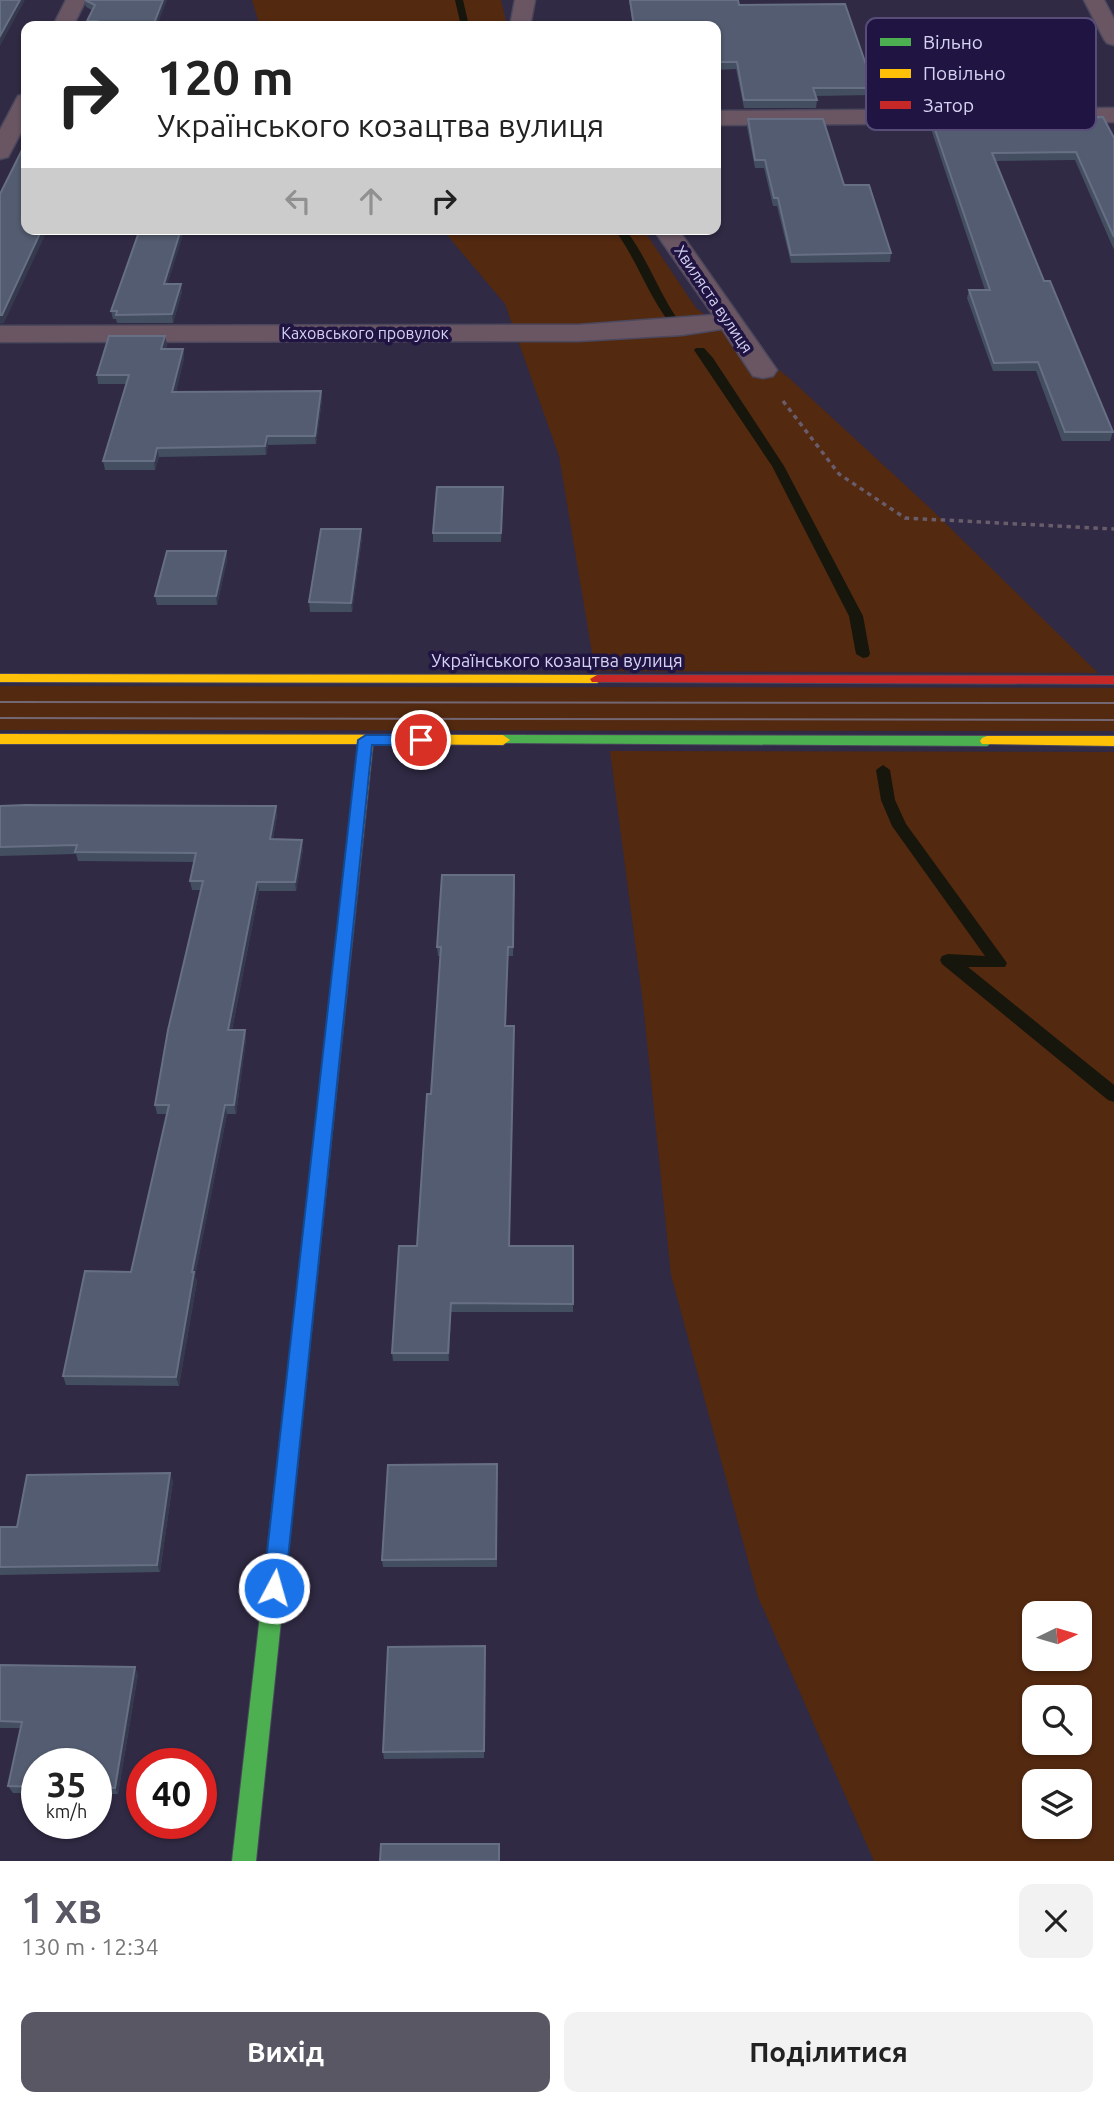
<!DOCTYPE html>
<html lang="uk">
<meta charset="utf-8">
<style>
body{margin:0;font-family:Ubuntu,sans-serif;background:#f2f2f2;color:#222;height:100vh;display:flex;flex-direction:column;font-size:26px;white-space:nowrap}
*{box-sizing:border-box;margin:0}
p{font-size:23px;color:#767676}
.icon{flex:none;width:38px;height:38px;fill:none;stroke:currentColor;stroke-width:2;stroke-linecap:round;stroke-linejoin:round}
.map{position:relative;height:1861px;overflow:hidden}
.sheet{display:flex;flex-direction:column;background:#fff;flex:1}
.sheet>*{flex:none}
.hud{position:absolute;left:21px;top:21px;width:700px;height:214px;border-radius:14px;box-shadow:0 2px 5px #0004;background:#fff;color:#222;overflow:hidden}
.needle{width:46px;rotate:85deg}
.buttons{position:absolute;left:1022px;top:1601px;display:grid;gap:14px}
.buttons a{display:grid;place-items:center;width:70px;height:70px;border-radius:14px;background:#fff;box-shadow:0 2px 5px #0004;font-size:35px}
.speed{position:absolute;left:21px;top:1748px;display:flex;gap:14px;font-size:35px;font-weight:700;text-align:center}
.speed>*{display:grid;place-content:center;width:91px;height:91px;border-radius:50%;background:#fff;box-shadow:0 2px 5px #0004;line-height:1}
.speed small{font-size:18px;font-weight:400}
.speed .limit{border:10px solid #d22;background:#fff;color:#111}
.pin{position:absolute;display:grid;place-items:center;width:60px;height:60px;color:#fff;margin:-30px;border:4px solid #fff;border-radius:50%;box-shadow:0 2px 7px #0007}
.me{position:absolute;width:77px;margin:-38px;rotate:6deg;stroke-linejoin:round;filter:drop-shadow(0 0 5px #0008)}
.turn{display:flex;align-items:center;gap:24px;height:147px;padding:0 21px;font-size:32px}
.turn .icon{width:91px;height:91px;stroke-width:2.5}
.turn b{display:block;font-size:49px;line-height:60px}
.lanes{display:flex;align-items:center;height:66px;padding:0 21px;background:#0003;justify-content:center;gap:35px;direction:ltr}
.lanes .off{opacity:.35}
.round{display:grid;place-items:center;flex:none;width:74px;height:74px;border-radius:14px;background:#f2f2f2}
.headline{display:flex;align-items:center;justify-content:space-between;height:119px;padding:0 21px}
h1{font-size:42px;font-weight:700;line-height:52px;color:#595764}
.cta{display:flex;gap:14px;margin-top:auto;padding:14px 21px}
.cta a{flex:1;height:80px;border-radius:14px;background:#595764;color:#fff;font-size:28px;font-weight:700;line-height:80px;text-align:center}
.cta a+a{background:#f2f2f2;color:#222}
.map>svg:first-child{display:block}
</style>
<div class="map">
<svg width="1114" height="1861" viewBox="0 0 1114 1861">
<rect width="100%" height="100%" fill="#302a44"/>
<g fill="#532910" fill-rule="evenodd">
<path d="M252,0H501L507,26H264L258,20Z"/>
<path d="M442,229H643L696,308L788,377L930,508L1098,673L595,671L559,456L505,304Z"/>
<path d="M0,686L1114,688V731L0,730Z"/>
<path d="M610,751L1114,752V1861H874L758,1597L671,1275L643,1003ZM1034,1614H1080V1659H1034ZM1034,1698H1080V1743H1034ZM1034,1782H1080V1827H1034Z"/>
</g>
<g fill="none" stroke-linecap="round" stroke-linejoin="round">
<g fill="#16160c" fill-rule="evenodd">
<path d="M455,0H463L469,26H461Z"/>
<path d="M614,229H625C647,257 658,291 678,320L677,322H669C647,293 636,258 614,229Z"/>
<path d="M696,348H704L713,358L784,466L863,616L870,654L868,657L863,658L856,654L849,616L772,466L694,350Z"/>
<path d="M883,765L890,770L895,800L906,824L1007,963L1005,967H968L1114,1085V1102L1108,1100L942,964L940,960L942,956L948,954L985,956L892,826L881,800L876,770Z"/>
</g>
<defs>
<g id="street">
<path d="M66,0H86L73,26H53Z"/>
<path d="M515,0H535L530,26H510Z"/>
<path d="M1084,0H1104L1114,19V45L1107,43L1104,39Z"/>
<path d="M26,94V123L8,157L0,159V130L18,96Z"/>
<path d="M1114,108V122L716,125V111Z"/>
<path d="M653,229H678L777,370L773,376L763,378L753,376L722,329L682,335L578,341L0,342V326L578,325L713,315Z"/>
</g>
<g id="fast">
<path d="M503,735L987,736L994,741L987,746L498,743L496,740Z"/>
<path d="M311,1239L317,1241L320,1247L256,1861H232L302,1247L305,1241Z"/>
</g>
<g id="slow">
<path d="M0,674L597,675L604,679L597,683L0,682Z"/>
<path d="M0,734L503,735L510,740L503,745L373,744L320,1247L317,1253L311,1255L305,1253L302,1247L358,744H0Z"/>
<path d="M987,736H1114V746L982,744L980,741L982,738Z"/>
</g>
<path id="jam" d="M597,675L1114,676V684L592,682L590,679Z"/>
</defs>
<use href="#street" stroke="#4b475d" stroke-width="3"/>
<use href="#fast" stroke="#4b475d" stroke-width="2"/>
<use href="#slow" stroke="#4b475d" stroke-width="2"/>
<use href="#jam" stroke="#4b475d" stroke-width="2"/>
<path stroke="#695c6b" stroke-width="3.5" stroke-dasharray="4.5 4.5" stroke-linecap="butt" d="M783,401L839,474L905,518L1114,529"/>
<use href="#street" fill="#6a5663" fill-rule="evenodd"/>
<use href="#fast" fill="#4caf50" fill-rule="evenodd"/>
<use href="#slow" fill="#ffc107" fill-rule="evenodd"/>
<use href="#jam" fill="#c62828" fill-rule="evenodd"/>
<g stroke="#736774" stroke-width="2">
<path d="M0,702L1114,703"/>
<path d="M0,718L1114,720"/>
</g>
</g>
<g fill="#434e60">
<path d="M84,0L157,26H88L87,21L92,10L86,7Z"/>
<path d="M629,0H738L739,5L874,88L873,95L815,96L817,100L816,108H744L736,69L716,70V26H633Z"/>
<path d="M916,73L1090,96L1095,98L1093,106L924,107L915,81Z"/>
<path d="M931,118L1114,138V250L1075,160L995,161L1044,281L1113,432L1110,441H1062L1036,371H993L967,298L969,290H985L930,126Z"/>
<path d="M748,119L844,185L891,253L890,262L791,263L777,206H773L764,168H755L747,127Z"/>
<path d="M168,284L182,292L173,323H117L116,319H113L111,311Z"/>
<path d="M165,336L167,344L166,349H183L184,358L176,392L321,391L322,400L316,444L268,445L266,455L159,457L155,470H105L103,461L126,384H98L97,375Z"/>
<path d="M503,487L501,542H433V533Z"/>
<path d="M362,538L352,612H310L309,602Z"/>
<path d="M226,551L227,560L217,605H157L155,596Z"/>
<path d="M0,806H276L277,815L273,839L303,849L296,891H259L232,1030H245L246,1039L236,1114H227L195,1276L197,1281L179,1386L66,1385L63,1376L131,1272L167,1114H157L155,1105L201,890H192L190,881L194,862L78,861L76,854L0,856Z"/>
<path d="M515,884L513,956H508L506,1026L510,1246H573V1312H451L449,1361H393L392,1353L417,1246L431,1094L440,956H438L437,947Z"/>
<path d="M497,1472V1567H383L382,1560Z"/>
<path d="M173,1481L160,1572L0,1575V1527H17Z"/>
<path d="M485,1646L484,1758L384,1759L383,1752Z"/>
<path d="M0,1665L138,1674L118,1794H96V1764H37V1793H13L8,1786L21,1728H0Z"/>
</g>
<g fill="#353a4e">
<path d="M20,0H25L0,46V36Z"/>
<path d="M163,0H167L157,26H153Z"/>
<path d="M42,229H48L4,323L0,324V315Z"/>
<path d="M181,229H185L165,292L164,284Z"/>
<path d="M181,284L182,292L173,323L172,314Z"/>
<path d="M165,336L167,344L163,358L161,349Z"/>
<path d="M183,349L184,358L174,401L172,392Z"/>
<path d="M321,391L322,400L316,444L315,436Z"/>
<path d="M267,436L268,445L266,455L265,446Z"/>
<path d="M157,448L159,457L155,470L154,461Z"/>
<path d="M361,529L362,538L352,612L351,603Z"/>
<path d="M226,551L227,560L217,605L216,596Z"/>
<path d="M276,806L277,815L271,848L270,839Z"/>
<path d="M302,840L303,849L296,891L295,882Z"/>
<path d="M257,882L259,891L230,1039L228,1030Z"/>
<path d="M245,1030L246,1039L236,1114L234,1105Z"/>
<path d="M225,1105L227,1114L195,1276L197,1281L179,1386L176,1377L192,1272Z"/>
<path d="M451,1303V1312L449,1361L448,1353Z"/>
<path d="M170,1473L173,1481L160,1572L157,1565Z"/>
<path d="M135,1667L138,1674L118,1794L115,1788Z"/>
</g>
<g fill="#535c70" stroke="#676f84" stroke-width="2">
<path d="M0,0H20L0,36Z"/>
<path d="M85,0H163L153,26H95L97,21H87L95,5Z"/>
<path d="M630,0H738L739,5L845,4L874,88H813L817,100H744L737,62H716V26H634Z"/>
<path d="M1103,117L1114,138V237L1076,152L992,153L1044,281H1050L1113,432H1065L1038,362L994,363L969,290H990L931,118Z"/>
<path d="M748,119H823L844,185H869L891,253L791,255L778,198H774L765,160H755Z"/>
<path d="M26,142V229H42L2,315H0V194Z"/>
<path d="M140,229H181L164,284H181L172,314L116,315L117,311H111Z"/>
<path d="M109,336H165L161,349H183L172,392L321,391L315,436H267L265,446L157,448L154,461H103L129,375H97Z"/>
<path d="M437,487H503L501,533H433Z"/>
<path d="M321,529H361L351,603L309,602Z"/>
<path d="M167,551H226L216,596H155Z"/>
<path d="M26,805L276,806L270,839L302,840L295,882H257L228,1030H245L234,1105H225L192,1272H194L176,1377L63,1376L85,1271L131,1272L169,1105H155L168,1030L203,881H190L196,853L75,852L77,845L0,847V806Z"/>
<path d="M442,875H514L513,947H508L505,1026H514L509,1246H573V1304L451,1303L448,1353H392L399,1246H417L427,1094H431L441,947H437Z"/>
<path d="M497,1464L496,1559L382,1560L388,1465Z"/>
<path d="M170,1473L157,1565L0,1567V1527H17L27,1475Z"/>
<path d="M485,1646L484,1751L383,1752L388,1647Z"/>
<path d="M0,1665L135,1667L115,1788L96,1787V1764H37V1787L8,1786L22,1722L0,1721Z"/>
<path d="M381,1844H499V1861H380Z"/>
</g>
<path fill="#1a73e8" stroke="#114b97" stroke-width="2" d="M366,735H421L428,740L421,745H372L285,1588L282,1595L274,1598L267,1595L263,1588L358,740Z"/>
<g text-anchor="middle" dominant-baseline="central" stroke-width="7" stroke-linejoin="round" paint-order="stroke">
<g font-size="16" fill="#d6d3f2" stroke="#201443">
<text transform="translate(714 299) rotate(56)">Хвиляста вулиця</text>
<text x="365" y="333">Каховського провулок</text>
</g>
<g font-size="18" fill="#d6d3f2" stroke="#201443">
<text x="557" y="660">Українського козацтва вулиця</text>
</g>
</g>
<rect x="866" y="18" width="230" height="112" rx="10" fill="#201443" stroke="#574d78" stroke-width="2"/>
<rect x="880" y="38" width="31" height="8" fill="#4caf50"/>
<rect x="880" y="69" width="31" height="9" fill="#ffc107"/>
<rect x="880" y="101" width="31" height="8" fill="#c62828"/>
<g font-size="19" fill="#d6d3f2">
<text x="923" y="49">Вільно</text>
<text x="923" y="80">Повільно</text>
<text x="923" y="112">Затор</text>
</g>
</svg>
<div class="buttons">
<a><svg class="needle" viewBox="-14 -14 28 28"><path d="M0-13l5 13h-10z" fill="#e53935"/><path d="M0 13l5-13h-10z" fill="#767676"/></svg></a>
<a><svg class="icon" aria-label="search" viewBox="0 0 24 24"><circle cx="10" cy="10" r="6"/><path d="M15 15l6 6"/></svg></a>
<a><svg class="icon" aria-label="layers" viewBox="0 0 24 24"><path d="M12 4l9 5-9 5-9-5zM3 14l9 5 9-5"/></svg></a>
</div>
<div class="speed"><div>35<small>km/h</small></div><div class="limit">40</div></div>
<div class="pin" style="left:421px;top:740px;background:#d93025"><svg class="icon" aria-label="arrive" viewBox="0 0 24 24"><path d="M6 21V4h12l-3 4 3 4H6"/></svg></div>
<svg class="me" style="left:274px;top:1588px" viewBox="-20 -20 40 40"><circle r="17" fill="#1a73e8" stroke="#fff" stroke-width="3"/><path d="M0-11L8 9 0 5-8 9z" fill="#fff"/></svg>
<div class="hud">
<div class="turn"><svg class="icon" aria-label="right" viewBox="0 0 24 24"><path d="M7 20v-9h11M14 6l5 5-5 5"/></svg><div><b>120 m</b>Українського козацтва вулиця</div></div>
<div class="lanes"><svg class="icon off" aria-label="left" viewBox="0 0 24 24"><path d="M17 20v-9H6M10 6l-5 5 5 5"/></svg><svg class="icon off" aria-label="ahead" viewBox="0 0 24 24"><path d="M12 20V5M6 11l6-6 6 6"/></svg><svg class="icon" aria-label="right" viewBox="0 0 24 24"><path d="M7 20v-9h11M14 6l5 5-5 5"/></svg></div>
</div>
</div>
<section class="sheet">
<div class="headline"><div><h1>1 хв</h1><p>130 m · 12:34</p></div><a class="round"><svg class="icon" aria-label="close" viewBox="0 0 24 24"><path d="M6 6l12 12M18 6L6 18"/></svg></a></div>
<div class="cta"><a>Вихід</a><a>Поділитися</a></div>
</section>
